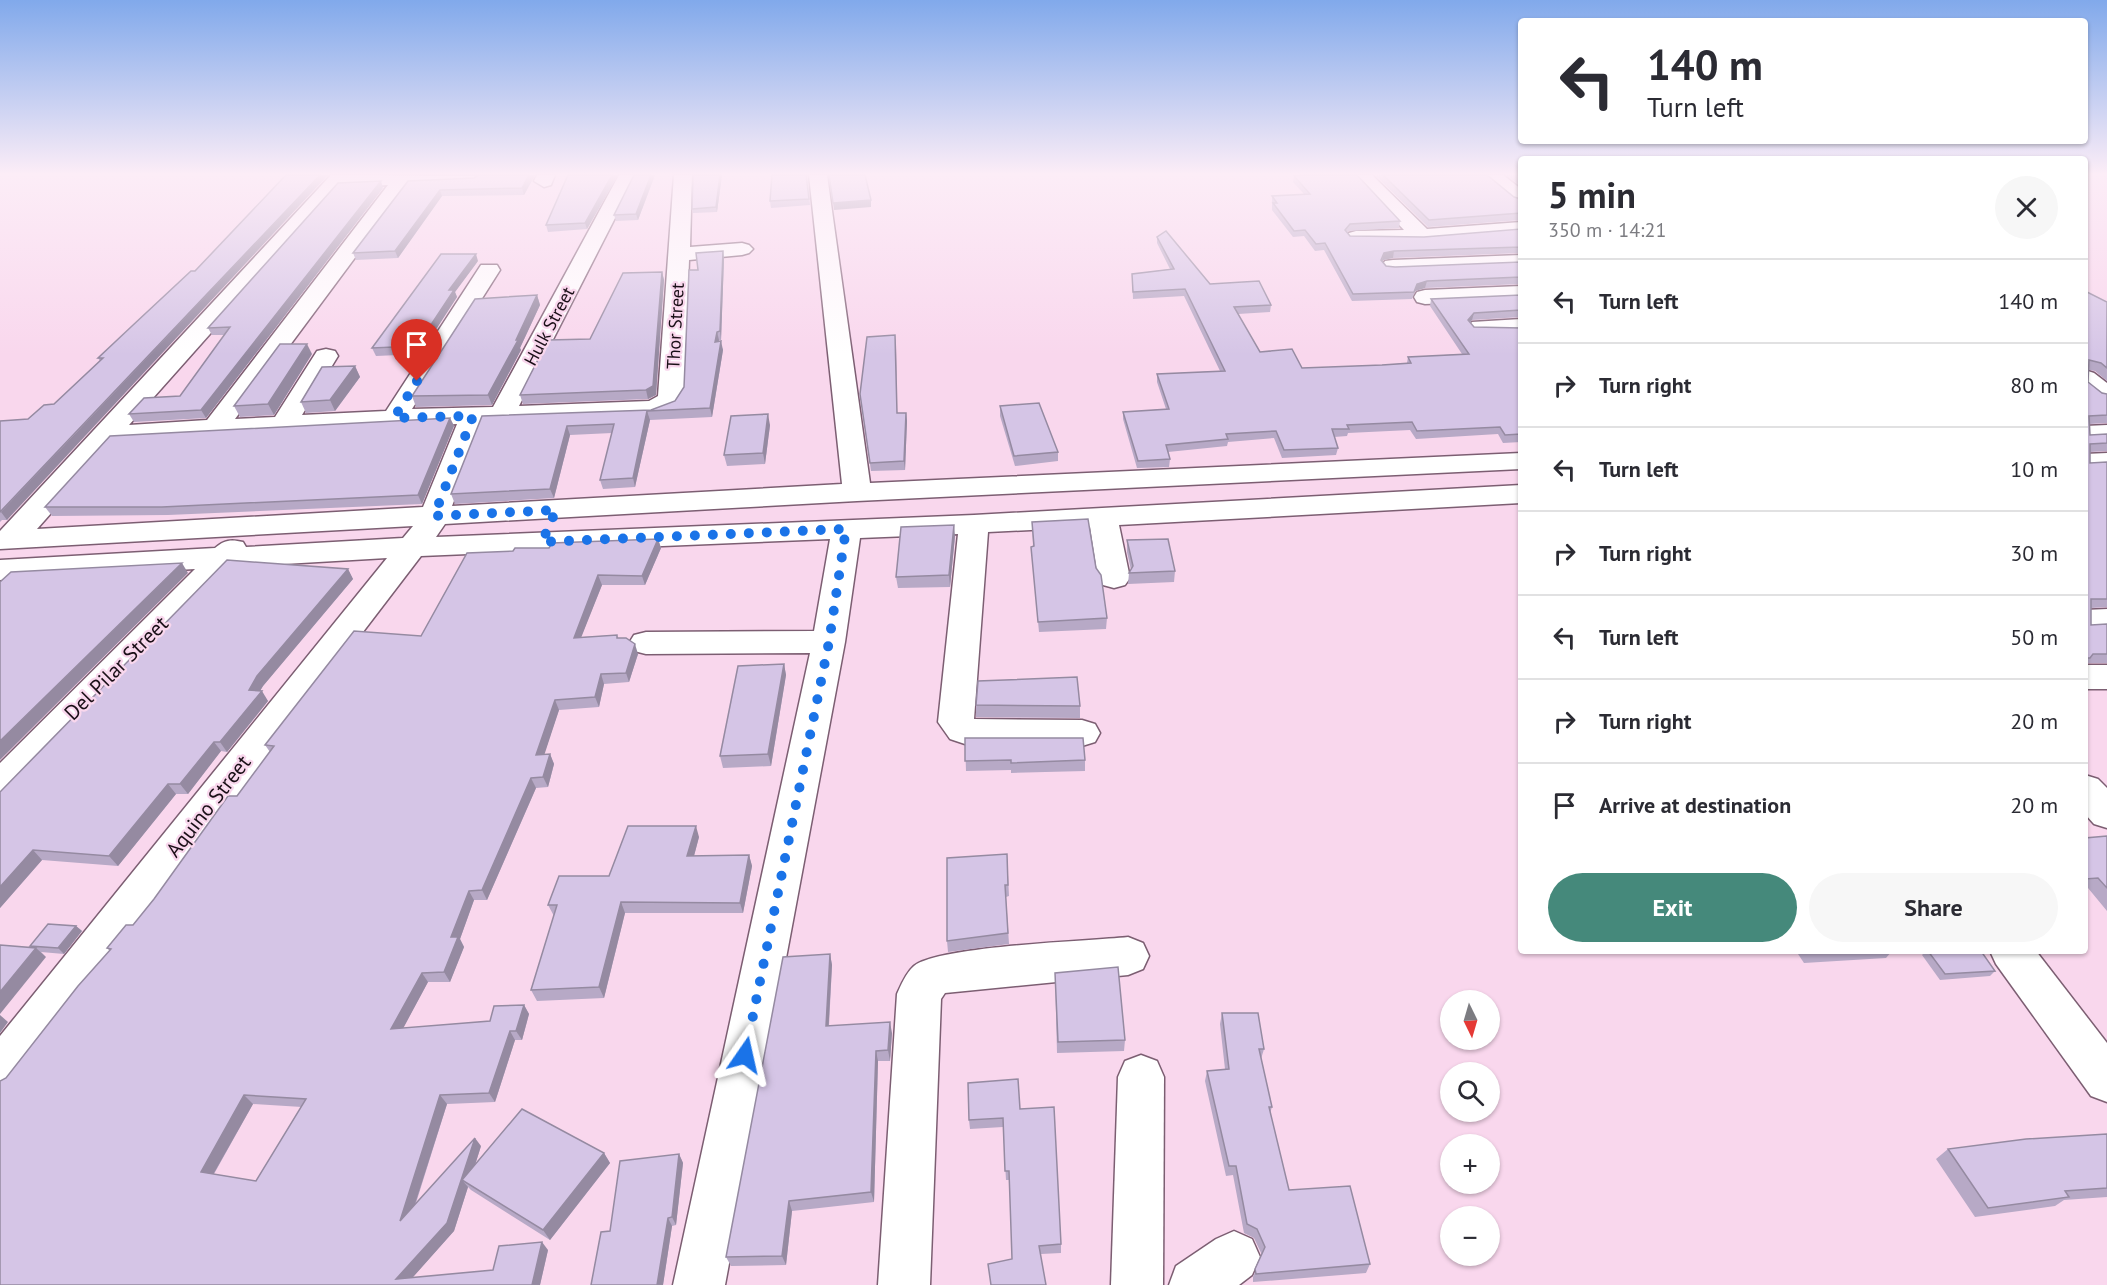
<!DOCTYPE html>
<meta charset="utf-8">
<style>
body{margin:0;font-family:"PT Sans",sans-serif;background:#f7f7f7;color:#2b2b33;height:100vh;display:flex;flex-direction:column;font-size:22px;white-space:nowrap}
*{box-sizing:border-box;margin:0}
p{font-size:20px;color:#7c7c81}
.icon{flex:none;width:33px;height:33px;fill:none;stroke:currentColor;stroke-width:2;stroke-linecap:round;stroke-linejoin:round}
.map{position:relative;flex:1;overflow:hidden}
.side{position:absolute;left:1518px;top:156px;width:570px;height:798px;display:flex;flex-direction:column;background:#fff;border-radius:6px;box-shadow:0 2px 4px #0004}
.side>*{flex:none}
.hud{position:absolute;left:1518px;top:18px;width:570px;height:126px;border-radius:6px;box-shadow:0 2px 4px #0004;background:#fff;color:#2b2b33;overflow:hidden}
.needle{width:39px;rotate:175deg}
.tools{position:absolute;left:1440px;top:990px;display:grid;gap:12px}
.tools a{display:grid;place-items:center;width:60px;height:60px;border-radius:50%;background:#fff;box-shadow:0 2px 4px #0004;font-size:30px}
.pin{position:absolute;display:grid;place-items:center;width:51px;height:51px;color:#fff;margin:-62px -26px;border-radius:50% 50% 50% 0;rotate:-45deg;box-shadow:0 0 6px #0007}
.pin .icon{rotate:45deg}
.me{position:absolute;width:66px;margin:-33px;rotate:11deg;stroke-linejoin:round;filter:drop-shadow(0 0 4px #0008)}
.turn{display:flex;align-items:center;gap:21px;height:126px;padding:0 30px;font-size:27px}
.turn .icon{width:78px;height:78px;stroke-width:2.5}
.turn b{display:block;font-size:42px;line-height:51px}
.round{display:grid;place-items:center;flex:none;width:63px;height:63px;border-radius:32px;background:#f7f7f7}
.headline{display:flex;align-items:center;justify-content:space-between;height:102px;padding:0 30px}
h1{font-size:36px;font-weight:600;line-height:45px}
.action{display:flex;gap:12px;margin-top:auto;padding:12px 30px}
.action a{flex:1;height:69px;border-radius:36px;background:#45897b;color:#fff;font-size:24px;font-weight:600;line-height:69px;text-align:center}
.action a+a{background:#f7f7f7;color:#2b2b33}
ul{padding:0;list-style:none}
li{display:flex;align-items:center;gap:18px;height:84px;padding:0 30px;border-top:2px solid #e1e1e2}
li div{flex:1}
li b{display:block;font-size:22px}
li em{font-style:normal}
.map>svg:first-child{display:block}
</style>
<div class="map">
<svg width="2107" height="1285" viewBox="0 0 2107 1285">
<rect width="100%" height="100%" fill="#f9d7ed"/>
<g fill="none" stroke-linecap="round" stroke-linejoin="round">
<defs>
<g id="minor">
<path d="M331,175L485,176L476,182L409,185L235,419L275,417L317,351L326,349L335,351L338,356L302,415L386,411L481,265H497L500,270L412,409L493,407L619,175H637L519,406L649,401L658,396L674,175H692L690,247L742,243L749,245L753,249L749,253L742,255L689,260L684,396L675,409L653,417L484,423L452,506L842,484L809,175H827L870,483L1521,453V469L857,501L445,524L436,537L974,515L1521,485V503L1119,525L1130,578L1125,585L1114,588L1103,585L1098,578L1090,527L988,532L974,719L1082,720L1095,724L1100,733L1095,742L1082,746L974,747L950,739L938,722L958,534L860,538L845,642L725,1285H673L810,653L646,654L634,651L629,643L634,635L646,632L814,631L830,539L421,556L16,1086L0,1093V1036L387,558L232,567L13,796L0,800V763L195,569L0,580V560L215,548C224,540 231,539 243,542L246,547L403,538L413,526L0,549V531ZM388,185L207,420L129,425L340,188ZM457,424L423,507L37,529L114,442Z"/>
<path d="M537,175H555L551,185L544,187L534,181Z"/>
<path d="M1352,175H1372L1427,229L1521,222V234L1422,242L1349,241L1346,237L1349,233L1356,231L1404,230Z"/>
<path d="M1482,175H1503L1521,189V204L1514,202Z"/>
<path d="M1521,255V267L1393,272L1385,271L1382,266L1385,261L1393,260Z"/>
<path d="M1521,286V300L1425,304L1417,302L1414,297L1417,292L1425,290Z"/>
<path d="M1521,319V333L1472,332L1468,327L1472,322Z"/>
<path d="M2085,370L2094,373L2107,383V403L2098,400L2085,390Z"/>
<path d="M2107,425V441L2085,442V426Z"/>
<path d="M2107,453V469L2085,470V454Z"/>
<path d="M2107,609V631L2085,632V610Z"/>
<rect x="2085" y="665" width="22" height="24"/>
<path d="M2085,775L2098,779L2107,788V828L2094,824L2085,814Z"/>
<path d="M1128,937L1143,943L1149,956L1143,969L1128,975L945,993L941,999L930,1285H878L897,994C901,985 906,973 914,966C938,946 1089,941 1128,937Z"/>
<path d="M1990,951H2036L2107,1043V1102L2091,1096L1996,964Z"/>
<path d="M1141,1055L1157,1061L1164,1077L1163,1285H1111L1118,1077L1125,1061Z"/>
<path d="M1234,1231L1252,1239L1260,1257L1252,1275L1239,1285H1169L1176,1266L1216,1239Z"/>
</g>
</defs>
<use href="#minor" stroke="#7c5e72" stroke-width="3"/>
<use href="#minor" fill="#fff" fill-rule="evenodd"/>
</g>
<g fill="#b7a9c6" fill-rule="evenodd">
<path d="M479,175H535L524,195L442,196L398,258L356,260L353,253L408,181L474,178Z"/>
<path d="M618,175L587,229L548,232L546,225Z"/>
<path d="M634,175H655L638,220L616,221L614,215Z"/>
<path d="M722,175L717,212L693,213L692,209Z"/>
<path d="M772,175H807L810,205L771,208L770,201Z"/>
<path d="M1375,175H1487L1514,197L1521,199V220L1428,227Z"/>
<path d="M1506,175H1521V186Z"/>
<path d="M1294,176L1400,221L1399,228L1348,231L1347,233L1350,236L1424,237L1521,229V253L1393,258L1383,260L1382,261L1386,266L1395,267L1521,262V284L1425,288L1415,291L1412,299L1352,301L1324,250L1315,251L1304,236L1293,237L1272,210V196L1304,194L1293,182Z"/>
<path d="M383,188L206,418L134,422L129,414L180,396L224,335H212L208,328Z"/>
<path d="M1157,237L1210,284L1271,305L1270,312L1238,314L1260,352L1302,368L1382,365L1407,363L1408,357L1462,354L1430,306L1431,299L1521,295V317L1472,320L1470,322L1474,327L1521,328V442L1503,443L1498,434L1416,439L1410,430L1348,433L1347,436L1334,437L1338,448L1336,455L1282,458L1274,438L1228,442L1227,446L1168,452L1170,459L1169,467L1137,468L1123,419V412L1166,409L1157,382V374L1220,371L1184,296L1133,299L1132,274L1170,269L1157,243Z"/>
<path d="M724,259L721,340H719V341L723,350L712,417L650,420L635,487L603,489L600,480L612,433L570,435L554,498L455,504L451,494L482,416L651,410L675,401L684,387L698,270Z"/>
<path d="M478,261L455,292L457,297L420,354L376,356L372,348Z"/>
<path d="M195,271L7,520H2L0,522V421L28,419L54,404L100,361L98,358Z"/>
<path d="M662,272L664,280L656,395L648,399L523,404L520,395L590,339Z"/>
<path d="M2085,291L2107,302V381L2095,371L2089,370L2088,382L2102,393L2107,394V423L2089,424L2090,435L2107,434V451L2090,452V463L2107,462V607L2091,608V625L2107,624V663H2086L2085,664Z"/>
<path d="M537,295L540,305L520,348L521,350L492,405L416,407L412,396Z"/>
<path d="M895,335L897,413H906L907,421L905,470L871,471L860,394Z"/>
<path d="M312,354L274,415L240,417L234,406Z"/>
<path d="M355,366L360,377L335,411L306,413L301,402Z"/>
<path d="M1000,406L1058,452V461L1015,466L1000,416Z"/>
<path d="M450,418L454,426L422,504L168,515L52,516L45,507Z"/>
<path d="M770,425L765,464L727,466L724,455Z"/>
<path d="M1032,522L1096,568L1107,618L1106,629L1039,632L1032,557L1031,547L1033,546Z"/>
<path d="M955,536L950,587L898,588L896,577Z"/>
<path d="M658,539L661,548L645,585H602L581,637L617,635L618,638L638,654L629,682L604,684L599,707L559,710L544,754H550L554,764L548,787L536,788L487,900H474L460,939L464,947L450,982H428L403,1028L490,1021L524,1005L529,1014L522,1040H515L495,1102L447,1104L416,1203L481,1146L475,1165L604,1153L610,1163L550,1240L471,1190L468,1187L454,1231L412,1278L493,1270L548,1250L540,1285H0L6,1078L110,951L107,948L133,925L237,796L270,752L265,745L421,636L513,551ZM253,1104L302,1107L256,1181L214,1174Z"/>
<path d="M1127,540L1175,571L1174,582L1128,584L1129,573L1131,570L1127,552Z"/>
<path d="M348,569L353,579L263,686L260,691L268,701L227,752L221,751L188,794H176L118,866L42,860L0,908V792Z"/>
<path d="M784,664L786,675L771,766L723,768L720,756Z"/>
<path d="M976,705L1080,706V718L976,717Z"/>
<path d="M965,738L1085,760V771L1011,773V770L966,771Z"/>
<path d="M2107,836V911L2088,888H2085V838Z"/>
<path d="M699,837L694,856L749,855L752,866L743,913H625L604,998L537,1001L531,990L554,916L548,905L609,876Z"/>
<path d="M1007,854L1009,896L1006,897L1009,944L948,952L947,941Z"/>
<path d="M76,926L82,931L64,954L41,952L46,957L30,946Z"/>
<path d="M1796,951H1892L1886,958L1804,963Z"/>
<path d="M1926,951H1981L1995,971L1990,976L1940,980L1922,955Z"/>
<path d="M830,954L832,965L829,1026L892,1033L890,1061H878L874,1202L792,1211L786,1265L731,1266L726,1257Z"/>
<path d="M1055,973L1125,1040L1124,1051L1057,1053Z"/>
<path d="M1222,1013L1264,1049L1261,1059L1272,1107L1270,1113L1289,1190L1370,1264L1366,1273L1253,1282V1277L1262,1255L1254,1238L1244,1233L1233,1175L1226,1176L1205,1081L1207,1071L1225,1069L1220,1024Z"/>
<path d="M1020,1109L1061,1244V1253L1041,1254L1009,1180H1006L1003,1127L970,1129L969,1120Z"/>
<path d="M2107,1134V1197L2064,1200L2055,1206L1975,1217L1936,1159L1948,1149Z"/>
<path d="M679,1154L683,1163L676,1225L672,1226L663,1285H591L610,1231Z"/>
</g>
<g fill="#958aa1">
<path d="M320,175H328L7,520L1,512Z"/>
<path d="M529,175H535L524,195L522,188Z"/>
<path d="M612,175H618L587,229L585,223Z"/>
<path d="M651,175H655L638,220L636,214Z"/>
<path d="M720,175H722L717,212L716,207Z"/>
<path d="M381,181L383,188L206,418L201,410Z"/>
<path d="M440,190L442,196L398,258L395,251Z"/>
<path d="M871,200V207L834,210L833,203Z"/>
<path d="M723,251L724,259L721,340L720,331Z"/>
<path d="M1394,251L1393,258L1383,260L1380,267L1384,253Z"/>
<path d="M476,254L478,261L455,292L457,297L420,354L417,346L449,290Z"/>
<path d="M662,272L664,280L656,395L648,399L646,390Z"/>
<path d="M1427,281L1425,288L1415,291L1412,299L1417,284Z"/>
<path d="M537,295L540,305L520,348L521,350L492,405L488,395L516,340Z"/>
<path d="M1474,313L1472,320L1466,327L1468,320Z"/>
<path d="M717,332L719,340L716,350L715,342Z"/>
<path d="M895,335L896,343L897,422V413Z"/>
<path d="M721,341L723,350L712,417L710,408Z"/>
<path d="M307,344L312,354L274,415L268,404Z"/>
<path d="M355,366L360,377L335,411L330,400Z"/>
<path d="M647,411L650,420L635,487L633,478Z"/>
<path d="M906,413L907,421L905,470L904,461Z"/>
<path d="M768,414L770,425L765,464L763,453Z"/>
<path d="M450,418L454,426L422,504L418,495Z"/>
<path d="M567,426L570,435L554,498L550,489Z"/>
<path d="M954,525L955,536L950,587L949,575Z"/>
<path d="M658,539L661,548L645,585L642,576Z"/>
<path d="M182,563L188,573L0,760V741Z"/>
<path d="M348,569L353,579L263,686L255,699L249,690L257,676Z"/>
<path d="M598,575L602,585L577,648L574,638Z"/>
<path d="M635,644L638,654L629,682L626,673Z"/>
<path d="M784,664L786,675L771,766L768,754Z"/>
<path d="M601,674L604,684L599,707L595,697Z"/>
<path d="M262,691L268,701L227,752L220,742Z"/>
<path d="M555,700L559,710L541,765L536,755Z"/>
<path d="M214,742L221,751L188,794L180,784Z"/>
<path d="M550,754L554,764L548,787L543,777Z"/>
<path d="M531,778L536,788L487,900L482,890Z"/>
<path d="M168,784L176,794L118,866L109,856Z"/>
<path d="M696,826L699,837L691,867L687,856Z"/>
<path d="M33,850L42,860L0,908V887Z"/>
<path d="M749,855L752,866L743,913L740,903Z"/>
<path d="M469,891L474,900L460,939L464,947L450,982L444,972L451,937Z"/>
<path d="M621,902L625,913L604,998L599,987Z"/>
<path d="M76,926L82,931L64,954L58,948Z"/>
<path d="M36,948L46,957L0,1014V992Z"/>
<path d="M830,954L832,965L828,1036L826,1026Z"/>
<path d="M422,973L428,982L398,1038L391,1029Z"/>
<path d="M524,1005L529,1014L522,1040L516,1031Z"/>
<path d="M0,1015L8,1022L0,1033Z"/>
<path d="M890,1022L892,1033L890,1061L888,1050Z"/>
<path d="M510,1031L515,1040L495,1102L489,1093Z"/>
<path d="M876,1051L878,1061L874,1202L871,1192Z"/>
<path d="M244,1095L253,1104L210,1180L201,1172Z"/>
<path d="M440,1095L447,1104L407,1229L400,1221Z"/>
<path d="M475,1138L481,1146L469,1184L462,1180L468,1187L454,1231L406,1285L396,1279Z"/>
<path d="M604,1153L610,1163L550,1240L543,1230Z"/>
<path d="M679,1154L683,1163L676,1225L672,1217Z"/>
<path d="M789,1201L792,1211L786,1265L782,1256Z"/>
<path d="M668,1218L672,1226L663,1285H657Z"/>
<path d="M542,1242L548,1250L540,1285H532Z"/>
</g>
<g fill="#d5c5e6" stroke="#958aa1" stroke-width="1.5" fill-rule="evenodd">
<path d="M286,175H320L0,512V421L28,419L44,405L54,404L103,358H98L132,326L191,271H195Z"/>
<path d="M479,175H529L522,188L440,190L395,251L353,253L408,181L474,178Z"/>
<path d="M568,175H612L585,223L546,225Z"/>
<path d="M634,175H651L636,214L614,215Z"/>
<path d="M693,175H720L716,207L692,209Z"/>
<path d="M772,175H806L809,199L770,201Z"/>
<path d="M829,175H865L871,200L833,203Z"/>
<path d="M1307,175H1357L1400,221L1350,224L1345,230L1350,236L1424,237L1521,229V247L1394,251L1384,253L1381,260L1386,266L1395,267L1521,262V277L1427,281L1417,284L1414,292L1353,294L1325,243L1316,244L1305,230L1294,231L1273,203H1277L1272,196L1310,194L1294,176Z"/>
<path d="M1383,175H1487L1514,197L1521,199V213L1429,220Z"/>
<path d="M381,181L201,410L129,414L144,398L180,396L230,327L208,328L338,183Z"/>
<path d="M1166,231L1210,284L1259,281L1271,305L1234,307L1260,352L1292,349L1302,368L1382,365L1411,363L1408,357L1469,354L1431,299L1521,295V310L1474,313L1468,320L1474,327L1521,328V434L1505,435L1500,427L1417,431L1412,422L1347,425L1349,429H1332L1338,448L1284,450L1276,431L1226,434L1228,439L1166,445L1170,459L1138,461L1123,412L1169,409L1157,374L1225,371L1185,289L1133,292L1132,274L1174,269L1157,237Z"/>
<path d="M723,251L720,331L717,332L715,342L721,341L710,408L647,411L633,478L600,480L614,424L567,426L550,489L451,494L482,416L651,410L675,401L684,387L689,270H698L696,253Z"/>
<path d="M441,254H476L449,290H454L417,346L372,348Z"/>
<path d="M662,272L653,386L646,390L520,395L548,340L590,339L623,273Z"/>
<path d="M2085,291L2107,302V368L2101,363L2089,360L2088,382L2102,393L2107,394V415L2089,416L2090,435L2107,434V443L2090,444V463L2107,462V599H2091V625L2107,624V654H2093L2090,658H2085Z"/>
<path d="M537,295L516,340H518L488,395L412,396L475,299Z"/>
<path d="M895,335L897,413H906L904,461L870,463L860,394L867,337Z"/>
<path d="M280,344H307L268,404L234,406Z"/>
<path d="M355,366L330,400L301,402L322,367Z"/>
<path d="M1039,403L1058,452L1014,456L1000,406Z"/>
<path d="M768,414L763,453L724,455L731,416Z"/>
<path d="M450,418L418,495L162,507H45L110,436Z"/>
<path d="M1088,519L1096,568L1101,575L1107,618L1038,622L1031,547L1034,546L1032,522Z"/>
<path d="M954,525L949,575L896,577L901,527Z"/>
<path d="M658,539L642,576L598,575L574,638L617,635V638H626L635,644L626,673L601,674L595,697L555,700L536,755L550,754L543,777L531,778L482,890L469,891L451,937H458L444,972L422,973L391,1029L490,1021L494,1006L524,1005L516,1031H510L489,1093L440,1095L400,1221L475,1138L447,1223L396,1279L493,1270L499,1246L542,1242L532,1285H0V1081L6,1078L78,986L111,949L107,948L126,925H133L154,899L228,796H237L274,746L265,745L354,631L421,636L467,553L513,551L515,548H549L552,543ZM244,1095L306,1099L256,1181L201,1172Z"/>
<path d="M1168,539L1175,571L1129,573L1133,566L1127,540Z"/>
<path d="M227,560L348,569L257,676L249,690L262,691L220,742H214L180,784H168L109,856L33,850L0,887V792Z"/>
<path d="M182,563L0,741V582L11,572Z"/>
<path d="M784,664L768,754L720,756L738,666Z"/>
<path d="M1077,677L1080,706L976,705L978,681Z"/>
<path d="M965,738H1083L1085,760L1011,763V760L965,761Z"/>
<path d="M628,826H696L687,856L749,855L740,903L621,902L599,987L531,990L557,905H548L559,876H609Z"/>
<path d="M2107,836V888L2098,878L2085,879V838Z"/>
<path d="M1007,854L1008,885H1005L1008,933L947,941V858Z"/>
<path d="M48,924L76,926L58,948L30,946Z"/>
<path d="M0,945L36,948L0,992Z"/>
<path d="M1811,951H1839L1812,953Z"/>
<path d="M1928,951H1981L1995,971L1945,974Z"/>
<path d="M830,954L826,1026L890,1022L888,1050L876,1051L871,1192L789,1201L782,1256L726,1257L783,957Z"/>
<path d="M1118,967L1125,1040L1058,1042L1055,973Z"/>
<path d="M1222,1013H1258L1264,1049H1259L1272,1107H1269L1289,1190L1350,1186L1370,1264L1256,1274L1255,1269L1265,1247L1257,1229L1247,1224L1236,1166H1229L1207,1071L1229,1069Z"/>
<path d="M1018,1079L1020,1109L1054,1107L1061,1244L1039,1246L1046,1285H991L988,1264L1012,1259L1009,1171H1005L1003,1118L969,1120L968,1083Z"/>
<path d="M522,1109L604,1153L543,1230L462,1180Z"/>
<path d="M2107,1134V1188L2065,1191L2069,1197L1988,1208L1948,1149L2026,1139Z"/>
<path d="M679,1154L672,1217L668,1218L657,1285H591L601,1232L610,1231L620,1161Z"/>
</g>
<linearGradient id="sky" x2="0" y2="1"><stop stop-color="#81a9eb"/><stop offset="0.49" stop-color="#fcedf7"/><stop offset="1" stop-color="#fcedf7" stop-opacity="0"/></linearGradient>
<rect width="2107" height="355" fill="url(#sky)"/>
<g fill="none" stroke-linecap="round" stroke-linejoin="round">
<path stroke="#1a73e8" stroke-width="10" stroke-dasharray="0 18" d="M417,381L394,418L473,416L434,516L556,510L542,542L846,529L829,642L745,1055"/>
</g>
<g text-anchor="middle" dominant-baseline="central" stroke-width="4.5" stroke-linejoin="round" paint-order="stroke">
<g font-size="18" fill="#1a0f17" stroke="#f9d7ed">
<text transform="translate(549 326) rotate(-62)">Hulk Street</text>
<text transform="translate(675 326) rotate(-87)">Thor Street</text>
</g>
<g font-size="21" fill="#1a0f17" stroke="#f9d7ed">
<text transform="translate(116 668) rotate(-45)">Del Pilar Street</text>
<text transform="translate(208 806) rotate(-52)">Aquino Street</text>
</g>
</g>
</svg>
<div class="tools">
<a><svg class="needle" viewBox="-14 -14 28 28"><path d="M0-13l5 13h-10z" fill="#e53935"/><path d="M0 13l5-13h-10z" fill="#7c7c81"/></svg></a>
<a><svg class="icon" aria-label="search" viewBox="0 0 24 24"><circle cx="10" cy="10" r="6"/><path d="M15 15l6 6"/></svg></a>
<a>+</a>
<a>−</a>
</div>
<div class="pin" style="left:417px;top:381px;background:#d93025"><svg class="icon" aria-label="arrive" viewBox="0 0 24 24"><path d="M6 21V4h12l-3 4 3 4H6"/></svg></div>
<svg class="me" style="left:745px;top:1055px" viewBox="-20 -20 40 40"><path d="M0-17L14 15 0 8-14 15z" fill="#1a73e8" stroke="#fff" stroke-width="4"/></svg>
<div class="hud">
<div class="turn"><svg class="icon" aria-label="left" viewBox="0 0 24 24"><path d="M17 20v-9H6M10 6l-5 5 5 5"/></svg><div><b>140 m</b>Turn left</div></div>
</div>
<section class="side">
<div class="headline"><div><h1>5 min</h1><p>350 m · 14:21</p></div><a class="round"><svg class="icon" aria-label="close" viewBox="0 0 24 24"><path d="M6 6l12 12M18 6L6 18"/></svg></a></div>
<ul>
<li><svg class="icon" aria-label="left" viewBox="0 0 24 24"><path d="M17 20v-9H6M10 6l-5 5 5 5"/></svg><div><b>Turn left</b></div><em>140 m</em></li>
<li><svg class="icon" aria-label="right" viewBox="0 0 24 24"><path d="M7 20v-9h11M14 6l5 5-5 5"/></svg><div><b>Turn right</b></div><em>80 m</em></li>
<li><svg class="icon" aria-label="left" viewBox="0 0 24 24"><path d="M17 20v-9H6M10 6l-5 5 5 5"/></svg><div><b>Turn left</b></div><em>10 m</em></li>
<li><svg class="icon" aria-label="right" viewBox="0 0 24 24"><path d="M7 20v-9h11M14 6l5 5-5 5"/></svg><div><b>Turn right</b></div><em>30 m</em></li>
<li><svg class="icon" aria-label="left" viewBox="0 0 24 24"><path d="M17 20v-9H6M10 6l-5 5 5 5"/></svg><div><b>Turn left</b></div><em>50 m</em></li>
<li><svg class="icon" aria-label="right" viewBox="0 0 24 24"><path d="M7 20v-9h11M14 6l5 5-5 5"/></svg><div><b>Turn right</b></div><em>20 m</em></li>
<li><svg class="icon" aria-label="arrive" viewBox="0 0 24 24"><path d="M6 21V4h12l-3 4 3 4H6"/></svg><div><b>Arrive at destination</b></div><em>20 m</em></li>
</ul>
<div class="action"><a>Exit</a><a>Share</a></div>
</section>
</div>
